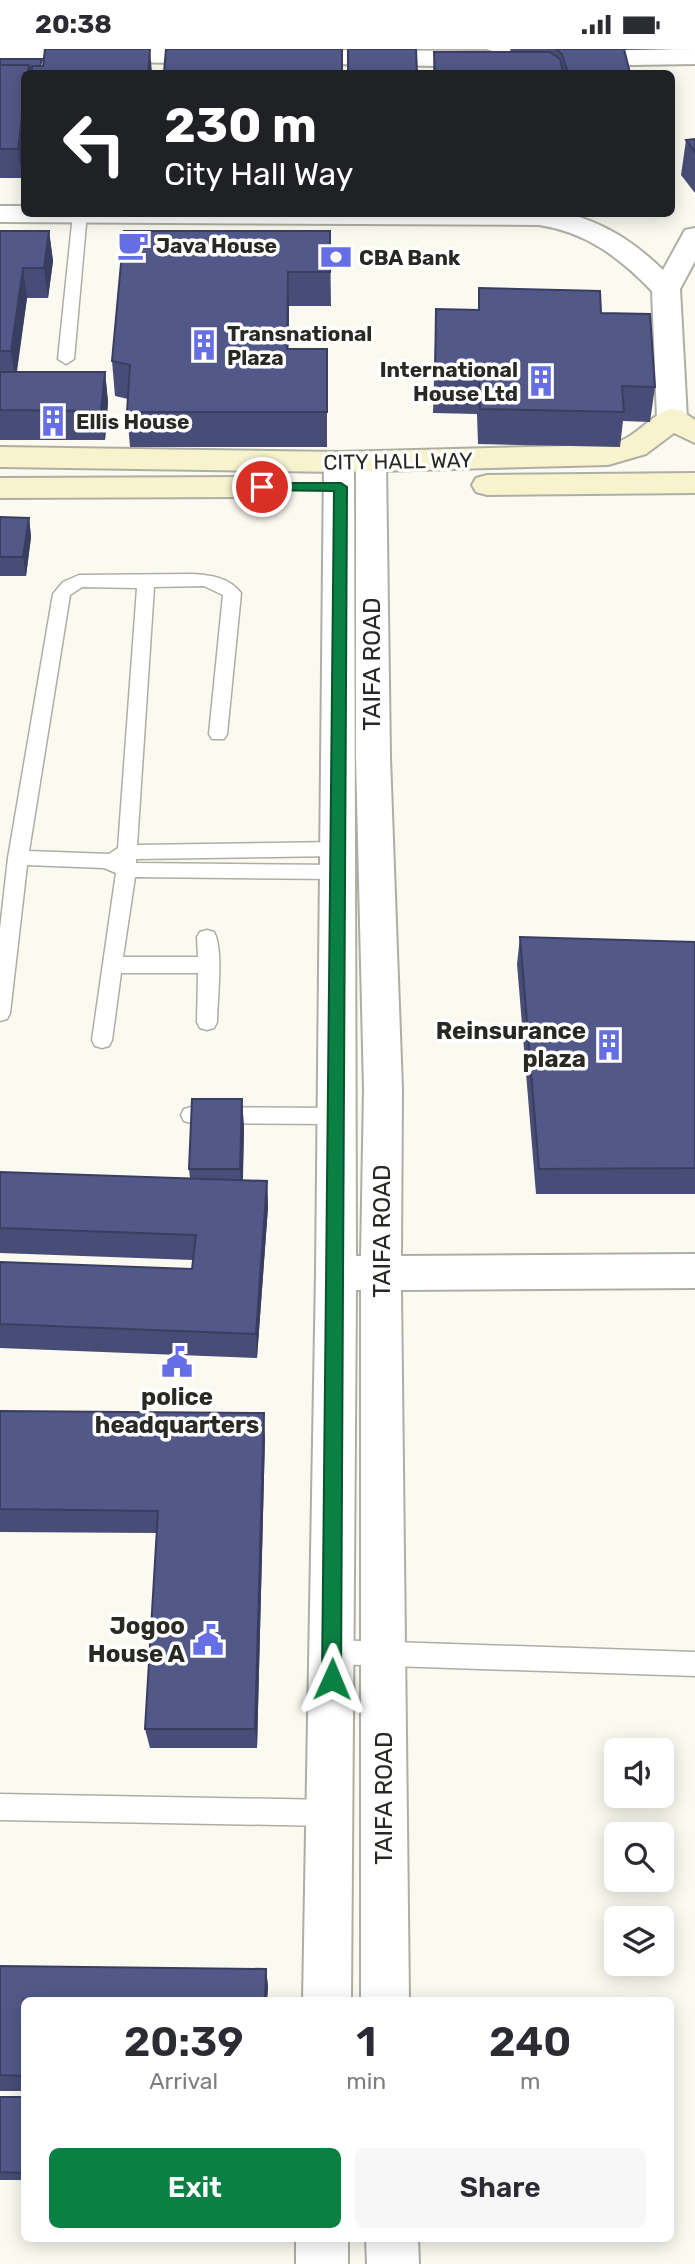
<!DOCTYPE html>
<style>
body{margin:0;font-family:Rubik,sans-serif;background:#f7f7f7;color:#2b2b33;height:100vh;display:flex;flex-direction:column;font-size:26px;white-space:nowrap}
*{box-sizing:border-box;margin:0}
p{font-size:23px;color:#7c7c81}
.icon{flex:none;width:38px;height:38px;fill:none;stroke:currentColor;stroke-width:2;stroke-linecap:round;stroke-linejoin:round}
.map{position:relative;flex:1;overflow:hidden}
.details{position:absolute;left:21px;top:1948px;width:653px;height:245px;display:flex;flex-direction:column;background:#fff;border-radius:10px;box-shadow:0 4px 18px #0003}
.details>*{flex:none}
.hud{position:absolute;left:21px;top:21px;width:654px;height:147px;border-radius:10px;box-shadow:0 4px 18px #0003;background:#202124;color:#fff;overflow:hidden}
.fabs{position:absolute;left:604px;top:1689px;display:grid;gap:14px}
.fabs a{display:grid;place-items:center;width:70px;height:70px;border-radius:10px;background:#fff;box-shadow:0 4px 18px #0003;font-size:35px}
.pin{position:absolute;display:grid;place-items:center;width:60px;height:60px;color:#fff;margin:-30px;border:4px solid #fff;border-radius:50%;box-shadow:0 2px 7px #0007}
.me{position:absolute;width:77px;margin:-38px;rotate:1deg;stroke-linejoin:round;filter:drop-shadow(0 0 5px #0008)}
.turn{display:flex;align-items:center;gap:24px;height:147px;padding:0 28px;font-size:32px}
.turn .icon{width:91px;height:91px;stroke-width:2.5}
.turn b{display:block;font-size:49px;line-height:60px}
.eta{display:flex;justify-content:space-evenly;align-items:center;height:119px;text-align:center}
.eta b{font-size:42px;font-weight:600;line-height:49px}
.primary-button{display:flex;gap:14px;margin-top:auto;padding:14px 28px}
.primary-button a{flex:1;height:80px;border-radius:10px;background:#0b8043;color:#fff;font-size:28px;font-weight:600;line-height:80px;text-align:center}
.primary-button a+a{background:#f7f7f7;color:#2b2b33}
.status{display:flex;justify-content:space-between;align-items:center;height:49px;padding:0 35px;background:#fff;direction:ltr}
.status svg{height:19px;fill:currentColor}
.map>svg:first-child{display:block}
</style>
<div class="status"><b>20:38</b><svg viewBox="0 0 49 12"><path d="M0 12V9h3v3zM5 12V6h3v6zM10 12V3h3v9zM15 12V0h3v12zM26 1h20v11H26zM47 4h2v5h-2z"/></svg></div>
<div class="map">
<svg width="695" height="2215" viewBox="0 0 695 2215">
<rect width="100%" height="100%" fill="#fbfaf0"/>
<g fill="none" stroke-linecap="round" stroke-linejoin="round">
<defs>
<g id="lane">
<path d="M87,164L74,310L66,315L58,310L73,165Z"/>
<path d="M192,525C210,526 229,528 241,544L227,685L224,690H212L209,685L223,546L204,537L154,538L137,796L337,793L344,795L346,800L344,805L337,807L136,810V814L337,816L344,818L347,823L344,828L337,830L135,828L123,908H198L197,888L200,883L207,881L214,883C224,901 217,951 217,973L214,979L207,981L200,979L197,973L198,924H121L112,991L109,997L102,999L95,997L92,991L116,824L104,819L27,816L10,964L7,970L0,972V880L8,809L53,545L63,533L79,526ZM82,538L137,539L118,799L109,805L29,802L70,546Z"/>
<path d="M191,1058L335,1059L342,1061L345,1067L342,1073L335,1075L191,1074L184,1072L181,1066L184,1060Z"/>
<path d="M332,1591L695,1603V1627L332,1615L323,1611L320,1603L323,1595Z"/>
<path d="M0,1745L331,1751L340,1755L344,1764L340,1773L331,1777L0,1771Z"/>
</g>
<g id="street">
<path d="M0,0H219L226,2L230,7L226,12L217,15L0,10Z"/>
<path d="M695,0V15L575,17L566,14L562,9L566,4L575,1Z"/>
<path d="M291,1L486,2L495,5L499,10L495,15L486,18L282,14L278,9L282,4Z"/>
<path d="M0,157H24V164H565C605,174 634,193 663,221L685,181L695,179V212L680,240L687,369L682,376L672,378L662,376L657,369L652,242C619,208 586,183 539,176L0,173Z"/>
<path d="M339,403L350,406L354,413L356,1207H361L364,1040L356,708V413L360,406L371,403L382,406L386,413L390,708L402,1040L401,1207L695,1205V1239L401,1241L409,1951H361V1241H356L351,1951H303L316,1224L324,413L328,406Z"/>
<rect x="296" y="2189" width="52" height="26"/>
<path d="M366,2189H418L419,2215H367Z"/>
</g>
<g id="secondary">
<path d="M672,360L682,362L695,371V394L674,384L646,405L608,416L339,423L0,418V398L339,403L608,396C636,391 648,366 672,360Z"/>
<path d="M695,424V444L487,446L476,443L472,436L476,429L487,426Z"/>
<path d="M245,428L256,431L260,438L256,445L245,448L0,449V429Z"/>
</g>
</defs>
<use href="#lane" stroke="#afaea5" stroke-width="3"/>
<use href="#street" stroke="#afaea5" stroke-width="4"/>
<use href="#secondary" stroke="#afaea5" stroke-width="4"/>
<use href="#lane" fill="#fff" fill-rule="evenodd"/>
<use href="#street" fill="#fff" fill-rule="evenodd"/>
<use href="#secondary" fill="#f6f3cd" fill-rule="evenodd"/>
</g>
<g fill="#474d76">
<path d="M150,0L24,24V139L23,124L22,129H0V10L42,17Z"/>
<path d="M510,0H673L624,1L630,24H433L434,3H511Z"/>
<path d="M695,90V144L681,126L686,91Z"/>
<path d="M0,182H49L53,212L48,249H27L17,323H105L108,353L105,391H0Z"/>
<path d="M330,182L331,257H289L288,300H327V398H130L127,363L128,350L115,347L112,312Z"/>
<path d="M479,239L601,264L655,338L650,373L623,372L620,398L478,395L477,365L433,364L436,260L478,261Z"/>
<path d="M0,468L29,469L31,488L26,527H0Z"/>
<path d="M520,888L695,893V1145H536L517,915Z"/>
<path d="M242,1050L244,1080L243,1131L267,1132L268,1158L257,1309L0,1299V1213L192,1220L193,1211L0,1204V1123L190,1129L189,1120Z"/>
<path d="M0,1362L265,1388L257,1699H150L145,1680L157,1484L0,1483Z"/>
<path d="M0,1917L266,1920L268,1938L267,1951H24V2042H0Z"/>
<rect x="0" y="2048" width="24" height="83"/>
</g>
<g fill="#393e60">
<path d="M150,0L152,24H148Z"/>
<path d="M24,52V109L21,112L23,124L22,129L18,100Z"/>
<path d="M49,182L53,212L48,249L44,219Z"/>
<path d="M23,219L27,249L15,332L11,302Z"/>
<path d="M288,223L289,257L288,335L287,300Z"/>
<path d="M105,323L108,353L105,391L101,362Z"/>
<path d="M29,469L31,488L26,527L23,508Z"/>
<path d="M242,1050L244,1080L242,1149L240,1120Z"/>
<path d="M267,1132L268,1158L257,1309L256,1285Z"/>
<path d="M264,1364L265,1388L257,1699L255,1680Z"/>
<path d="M266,1920L268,1938L267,1951H265Z"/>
</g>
<g fill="#525989" stroke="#393e60" stroke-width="2">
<path d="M45,0H150L148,24H31L32,17H43Z"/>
<path d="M166,0H342V24H164Z"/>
<path d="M348,0H416L417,24H348Z"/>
<path d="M556,0H624L630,24H556V23L567,21L562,5Z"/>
<path d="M434,3H550L560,10L563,22L556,23V24H435Z"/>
<path d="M0,10H42L40,17H32L30,24L29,16H0Z"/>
<path d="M0,16H29L28,24H24V52L18,100H0Z"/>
<path d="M24,81V112H21Z"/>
<path d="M695,90V103L686,91Z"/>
<path d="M0,182H49L44,219H23L11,302H0Z"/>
<path d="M124,182H330V223H288L287,300H327V363H127L130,316L112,312Z"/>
<path d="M479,239L600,242L601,264L650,265L655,338L622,337L624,363L480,360L479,330L435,329L436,260L479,261Z"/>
<path d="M0,323H105L101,362L0,361Z"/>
<path d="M0,468L29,469L23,508H0Z"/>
<path d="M520,888L695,893V1119L539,1120Z"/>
<path d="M192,1050H242L240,1120H189Z"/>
<path d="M0,1123L267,1132L256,1285L0,1275V1213L192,1220L196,1186L0,1179Z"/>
<path d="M0,1362L264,1364L255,1680H145L158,1462L0,1460Z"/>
<path d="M0,1917L266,1920L265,1951H24V2027L0,2026Z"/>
<path d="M0,2048H24V2124L0,2123Z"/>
</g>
<path fill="#0b8043" stroke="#07532c" stroke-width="2" d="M262,434H341L347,438L341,1630L338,1636L332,1639L325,1636L322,1630L334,442L258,441V435Z"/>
<defs>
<symbol id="cafe-bare" viewBox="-9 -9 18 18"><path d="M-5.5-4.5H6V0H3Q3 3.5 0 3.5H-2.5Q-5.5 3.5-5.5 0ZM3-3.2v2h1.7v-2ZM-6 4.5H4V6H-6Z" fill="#666ee6" stroke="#fff" stroke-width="2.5" paint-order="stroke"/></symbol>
<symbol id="bank-bare" viewBox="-9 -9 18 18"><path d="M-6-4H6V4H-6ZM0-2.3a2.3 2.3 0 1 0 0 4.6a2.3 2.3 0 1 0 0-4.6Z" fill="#666ee6" stroke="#fff" stroke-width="2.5" paint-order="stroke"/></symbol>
<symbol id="building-bare" viewBox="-9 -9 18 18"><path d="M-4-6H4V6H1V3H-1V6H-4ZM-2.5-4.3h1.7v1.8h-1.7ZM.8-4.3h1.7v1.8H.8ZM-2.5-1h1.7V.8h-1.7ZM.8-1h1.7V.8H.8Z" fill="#666ee6" stroke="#fff" stroke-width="2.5" paint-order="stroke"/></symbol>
<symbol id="civic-bare" viewBox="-9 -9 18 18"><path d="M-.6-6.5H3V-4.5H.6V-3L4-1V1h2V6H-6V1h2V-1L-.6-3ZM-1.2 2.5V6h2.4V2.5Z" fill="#666ee6" stroke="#fff" stroke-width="2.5" paint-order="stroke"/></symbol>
</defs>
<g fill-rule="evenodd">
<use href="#cafe-bare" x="111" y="174" width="44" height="44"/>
<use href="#bank-bare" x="314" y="186" width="44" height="44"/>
<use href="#building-bare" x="182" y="274" width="44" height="44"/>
<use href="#building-bare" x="519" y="310" width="44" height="44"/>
<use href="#building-bare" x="31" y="350" width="44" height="44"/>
<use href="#building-bare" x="587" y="974" width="44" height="44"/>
<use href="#civic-bare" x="155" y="1291" width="44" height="44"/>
<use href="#civic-bare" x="186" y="1569" width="44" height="44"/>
</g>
<g text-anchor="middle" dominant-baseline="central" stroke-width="7" stroke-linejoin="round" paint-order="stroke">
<g font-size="21" font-weight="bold" fill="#282824" stroke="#fff" text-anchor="start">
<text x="156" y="196">Java House</text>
<text x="359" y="208">CBA Bank</text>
<text x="227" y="284">Transnational<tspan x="227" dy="24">Plaza</tspan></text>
<text x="518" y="320" text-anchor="end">International<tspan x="518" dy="24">House Ltd</tspan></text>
<text x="76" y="372">Ellis House</text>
</g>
<g font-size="21" fill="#282824" stroke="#fff">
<text transform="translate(398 412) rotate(-1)">CITY HALL WAY</text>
</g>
<g font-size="24" fill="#282824" stroke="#fff">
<text transform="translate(372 615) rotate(-90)">TAIFA ROAD</text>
<text transform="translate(382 1182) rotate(-90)">TAIFA ROAD</text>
<text transform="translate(384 1749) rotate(-90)">TAIFA ROAD</text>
</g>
<g font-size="24" font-weight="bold" fill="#282824" stroke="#fff" text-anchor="end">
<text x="586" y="982">Reinsurance<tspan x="586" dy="28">plaza</tspan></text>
<text x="177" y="1348" text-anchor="middle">police<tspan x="177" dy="28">headquarters</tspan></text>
<text x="185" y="1577">Jogoo<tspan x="185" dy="28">House A</tspan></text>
</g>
</g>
</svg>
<div class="fabs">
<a><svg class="icon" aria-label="sound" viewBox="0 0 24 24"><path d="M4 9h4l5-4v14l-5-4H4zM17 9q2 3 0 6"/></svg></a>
<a><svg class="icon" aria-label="search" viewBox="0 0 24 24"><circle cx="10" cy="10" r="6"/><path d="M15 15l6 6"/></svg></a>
<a><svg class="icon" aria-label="layers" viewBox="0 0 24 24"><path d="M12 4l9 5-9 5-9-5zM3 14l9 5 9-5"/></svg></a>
</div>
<div class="pin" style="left:262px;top:438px;background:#d93025"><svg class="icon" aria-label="arrive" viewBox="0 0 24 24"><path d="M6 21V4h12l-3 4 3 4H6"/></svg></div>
<svg class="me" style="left:332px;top:1630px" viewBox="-20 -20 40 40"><path d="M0-17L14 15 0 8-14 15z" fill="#0b8043" stroke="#fff" stroke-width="4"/></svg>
<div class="hud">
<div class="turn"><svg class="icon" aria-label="left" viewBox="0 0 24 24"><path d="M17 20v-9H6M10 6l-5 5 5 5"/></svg><div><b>230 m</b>City Hall Way</div></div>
</div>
<section class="details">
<div class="eta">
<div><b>20:39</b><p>Arrival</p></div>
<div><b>1</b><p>min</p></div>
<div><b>240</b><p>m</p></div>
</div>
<div class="primary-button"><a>Exit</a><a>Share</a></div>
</section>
</div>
